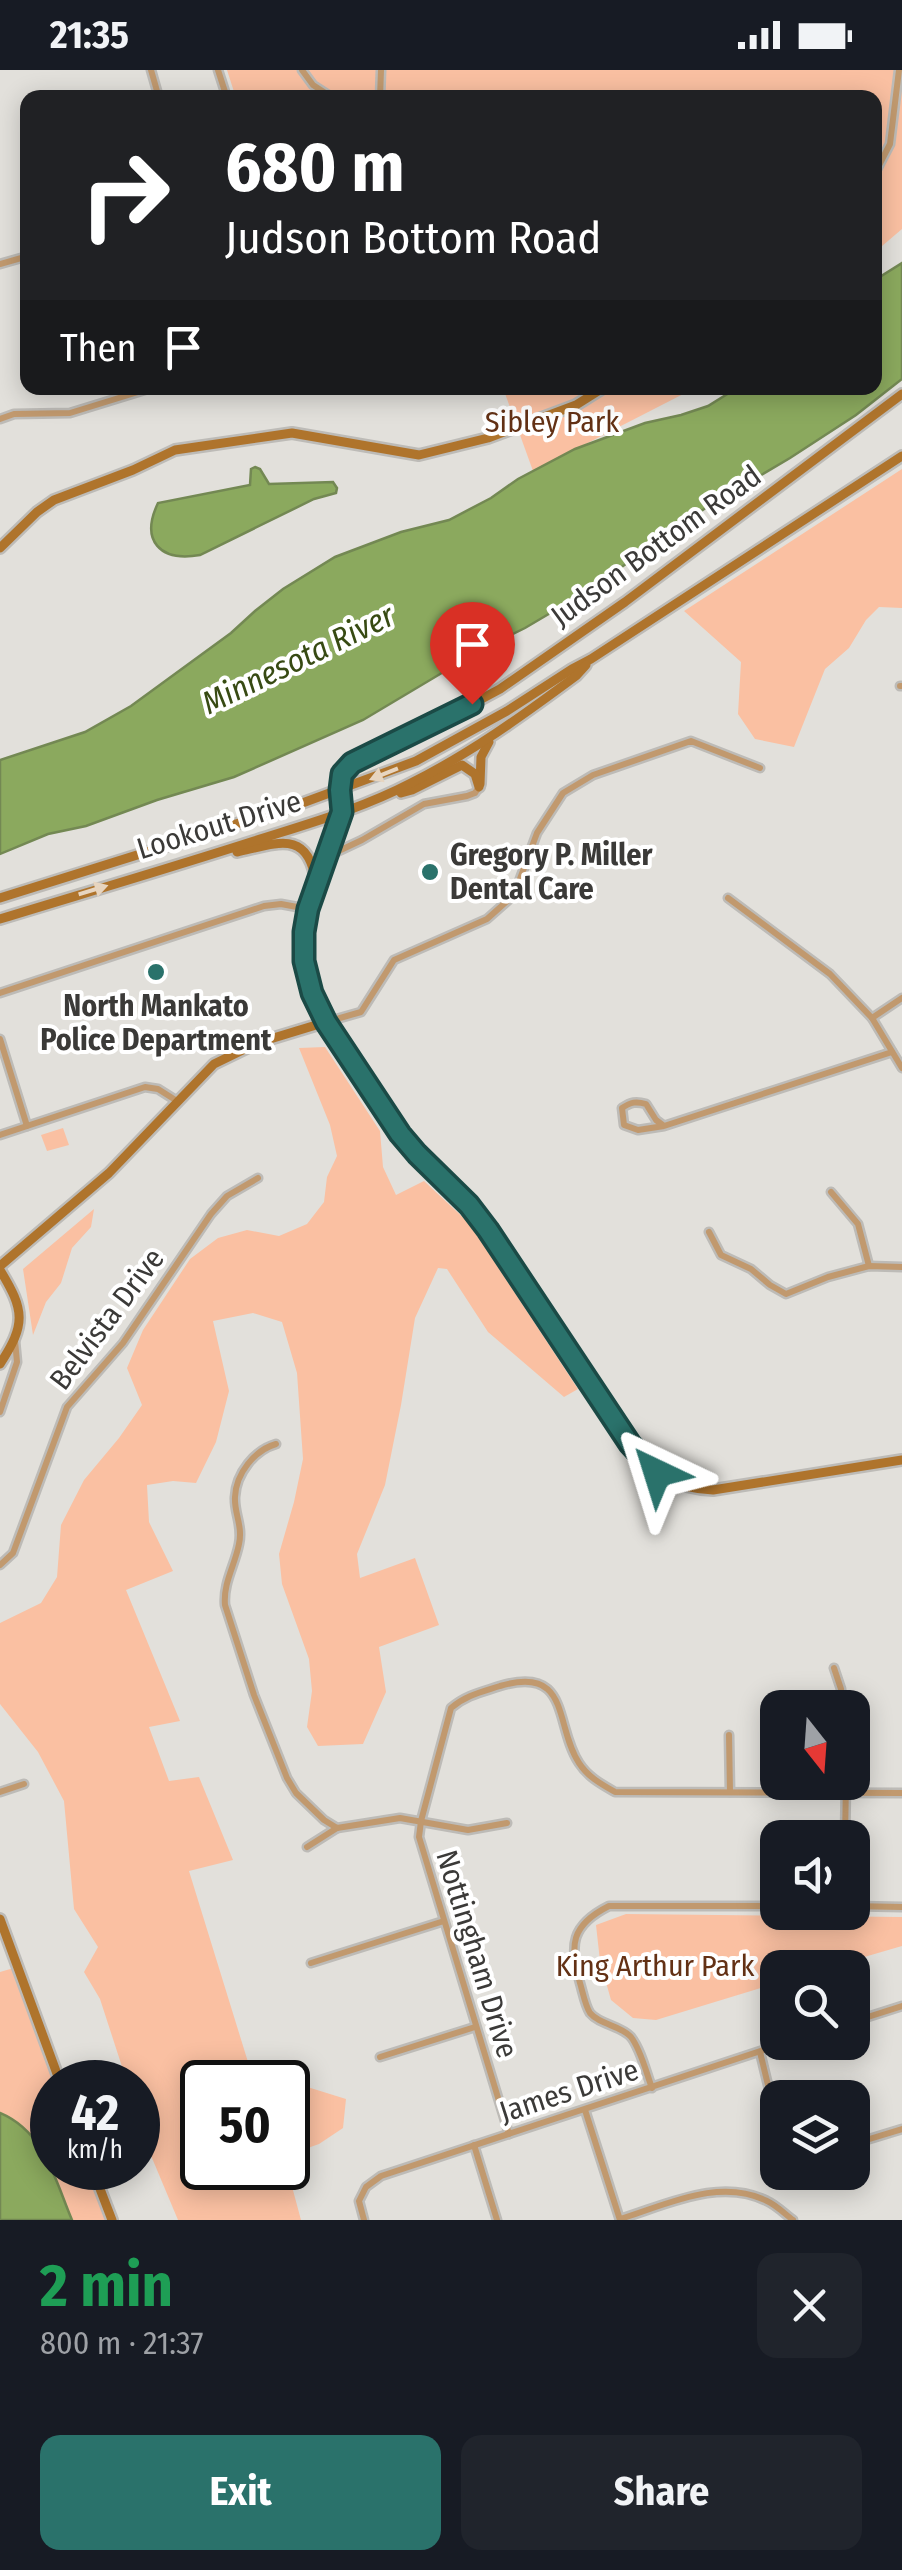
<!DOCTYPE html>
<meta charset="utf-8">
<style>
body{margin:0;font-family:"Fira Sans Condensed",sans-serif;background:#20242c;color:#f1f3f6;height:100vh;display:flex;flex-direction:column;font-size:38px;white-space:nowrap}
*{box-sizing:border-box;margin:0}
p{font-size:32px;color:#9ea1a6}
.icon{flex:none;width:55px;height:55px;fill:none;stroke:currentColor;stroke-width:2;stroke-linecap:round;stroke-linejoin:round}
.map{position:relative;height:2150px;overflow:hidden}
.details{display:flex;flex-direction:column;background:#171b24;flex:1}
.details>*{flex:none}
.guide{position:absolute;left:20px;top:20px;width:862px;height:305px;border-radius:20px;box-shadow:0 5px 25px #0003;background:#202124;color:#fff;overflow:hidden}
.needle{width:65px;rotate:163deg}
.tools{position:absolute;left:760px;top:1620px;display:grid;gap:20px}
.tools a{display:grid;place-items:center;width:110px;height:110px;border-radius:20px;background:#171b24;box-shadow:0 5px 25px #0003;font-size:50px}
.speed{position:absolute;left:30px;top:1990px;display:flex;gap:20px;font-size:50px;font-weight:700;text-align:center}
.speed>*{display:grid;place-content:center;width:130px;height:130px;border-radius:50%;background:#171b24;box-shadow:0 5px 25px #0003;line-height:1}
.speed small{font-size:25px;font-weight:400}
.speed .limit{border:5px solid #111;border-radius:15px;background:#fff;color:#111}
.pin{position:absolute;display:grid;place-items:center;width:85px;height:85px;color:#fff;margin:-102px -42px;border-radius:50% 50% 50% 0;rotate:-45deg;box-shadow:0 0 10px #0007}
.pin .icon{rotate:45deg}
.me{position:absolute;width:110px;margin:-55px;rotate:319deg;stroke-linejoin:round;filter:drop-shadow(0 0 8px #0008)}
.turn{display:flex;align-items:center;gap:35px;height:210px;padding:0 40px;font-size:45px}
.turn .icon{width:130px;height:130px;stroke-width:2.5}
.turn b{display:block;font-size:70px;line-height:85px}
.then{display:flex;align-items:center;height:95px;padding:0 40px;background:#0003;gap:20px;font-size:38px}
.round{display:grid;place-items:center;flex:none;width:105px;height:105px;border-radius:20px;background:#20242c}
.summary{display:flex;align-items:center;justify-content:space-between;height:170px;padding:0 40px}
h1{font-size:60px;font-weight:700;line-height:75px;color:#1e9e55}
.button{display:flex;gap:20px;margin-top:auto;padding:20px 40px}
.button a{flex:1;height:115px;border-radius:20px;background:#2a726b;color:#fff;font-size:40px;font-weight:700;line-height:115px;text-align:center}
.button a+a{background:#20242c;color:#f1f3f6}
.status{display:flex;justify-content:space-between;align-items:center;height:70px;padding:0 50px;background:#171b24;direction:ltr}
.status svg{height:28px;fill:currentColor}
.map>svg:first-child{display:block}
</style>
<div class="status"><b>21:35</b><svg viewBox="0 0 49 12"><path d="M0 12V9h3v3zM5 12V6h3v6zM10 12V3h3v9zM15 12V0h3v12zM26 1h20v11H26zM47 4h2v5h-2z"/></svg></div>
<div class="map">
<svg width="902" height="2150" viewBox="0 0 902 2150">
<rect width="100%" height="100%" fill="#e2e0db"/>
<g fill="#fac0a2">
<path d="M227,0H902V159L875,182V28H236Z"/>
<path d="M503,318H695L533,401Z"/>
<path d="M902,399V538L879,537L866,550L849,578L825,599L794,677L755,669L738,644L741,592L684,541Z"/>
<path d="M325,977L380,1061L383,1097L396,1125L424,1111L469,1153L578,1319L564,1327L488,1262L447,1199L438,1198L415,1248L401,1335L385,1415L357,1484L360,1508L415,1488L439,1555L379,1577L386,1622L363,1674L318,1676L307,1657L312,1621L309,1589L282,1514L279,1484L294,1432L303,1389L297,1303L282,1252L253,1243L213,1251L229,1321L216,1372L196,1413L173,1411L147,1415L149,1452L173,1501L126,1520L180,1651L149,1657L169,1711L199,1707L233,1790L189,1801L248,1992L261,2012H202V2098H287L301,2150H178L152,2088L138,2043V2012H127L100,1929L84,1902L98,1877L74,1839L64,1731L38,1682L0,1634V1553L41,1533L57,1507L61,1455L84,1410L119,1368L142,1335L127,1298L143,1260L190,1189L218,1168L247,1160L279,1166L307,1154L324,1132L327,1107L337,1086L330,1055L299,978Z"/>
<path d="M63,1058L69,1075L47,1081L41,1065Z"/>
<path d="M94,1139L91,1157L72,1178L61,1213L46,1232L33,1265L23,1199Z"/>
<path d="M626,1844L902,1847V1876L830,1897L778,1898L777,1913L656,1950L633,1948L611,1930L600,1891L596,1855Z"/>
<path d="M17,1897L60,2012H52V2098H92L112,2150H0V1902Z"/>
<path d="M288,2015H301L346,2029L343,2058L319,2074L288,2085Z"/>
</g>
<g fill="#8ba95e" stroke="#738853" stroke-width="2.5">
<path d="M902,193V309L856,345L790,388L707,437L586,522L525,558L482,579L363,650L234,707L157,730L86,756L48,764L0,784V690L85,662L131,636L231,563L255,541L283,519L335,487L401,462L449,450L491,428L518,409L575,379L645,353L681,345L708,336L737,318H875V210Z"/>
<path d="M255,397L260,399L269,414L333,412L337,418L336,423L314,429L200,485C160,492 140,471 158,433L250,415L251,399Z"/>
<path d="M0,2043C45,2062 55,2110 72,2150H0Z"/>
</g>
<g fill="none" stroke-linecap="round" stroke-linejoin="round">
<defs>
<g id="street">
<path d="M151,0L159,28"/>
<path d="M218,0L227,28"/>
<path d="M302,0L313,15L333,28"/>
<path d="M380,28L381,0"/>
<path d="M875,103L890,74L899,0"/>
<path d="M0,194L28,186"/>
<path d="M0,349L14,344L70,343L151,318"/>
<path d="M900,616H902"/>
<path d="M328,786L362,770L424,734L467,726L475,723L479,717"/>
<path d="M728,828L830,904L872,948L902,998"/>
<path d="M0,923L264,836L281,834L308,839"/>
<path d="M872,948L902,928"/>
<path d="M326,952L361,942L394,890L487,849L514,825L537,763L563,723L593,705L691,671L760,698"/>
<path d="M0,969L27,1056"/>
<path d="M664,1056L638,1060L624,1055L622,1038C631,1032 636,1031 646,1034L656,1050L664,1056L892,982"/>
<path d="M0,1065L145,1017L158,1019L177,1031"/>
<path d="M831,1122L858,1154L869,1196"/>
<path d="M709,1162L721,1185L751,1199L770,1215L786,1224L828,1207L869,1196L902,1197"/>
<path d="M0,1342L17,1292L15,1271"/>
<path d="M276,1374C255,1380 236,1403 235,1427C234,1443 243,1456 239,1474C235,1495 223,1513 225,1535L254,1625L287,1708L296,1723L324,1750L337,1758L400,1748L468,1760L507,1753"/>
<path d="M0,1495L13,1483L67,1337L123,1273L211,1144L227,1126L258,1108"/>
<path d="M834,1598L841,1619L842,1638"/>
<path d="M729,1665L730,1722"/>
<path d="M0,1722L24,1714"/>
<path d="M845,1768L846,1712"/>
<path d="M307,1777L337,1758"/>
<path d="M852,1836L902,1837"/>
<path d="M311,1893L444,1851"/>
<path d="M852,1952L902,1936"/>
<path d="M760,1982L774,2040"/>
<path d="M380,1987L475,1957"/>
<path d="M652,2018C646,2002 641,1980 631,1967C620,1955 600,1955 590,1943C585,1935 583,1923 580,1913C569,1875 571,1855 609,1836H778"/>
<path d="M585,2040L620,2150"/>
<path d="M509,2064L419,1767L421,1751L451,1638C466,1625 482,1622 500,1616C571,1595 554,1655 579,1693C588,1707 601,1714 615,1722L902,1723"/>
<path d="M853,2074L902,2059"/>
<path d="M474,2075L497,2150"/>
<path d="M620,2149C666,2135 720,2107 767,2131C776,2135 785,2144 793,2150"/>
<path d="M364,2150L359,2131L366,2117L381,2106L788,1972"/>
</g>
<g id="secondary">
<path d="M902,324L625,532L500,619L418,663L352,693L343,704L340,720L343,743L308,839L304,862V891L312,923L326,952L401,1064L469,1135L488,1160L629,1374C654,1404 673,1418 713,1420L902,1390"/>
<path d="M0,478L37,442L54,430L133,400L175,380L292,363L419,385L488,368L576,335L603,318"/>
<path d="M480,714L481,687L489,672"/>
<path d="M401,723L412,720L462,695L475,704L479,717"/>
<path d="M237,782C278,773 308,759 316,812"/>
<path d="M0,828L297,735L416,691L507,641L572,599L591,589L902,386"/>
<path d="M0,849C85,823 170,798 254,771C307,754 361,739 411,713C471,683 522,646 576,606L586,595"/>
<path d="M0,1196L109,1103L214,994L257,973L326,952"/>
<path d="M0,1200C25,1241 26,1254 0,1294"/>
<path d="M0,1849L60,2012"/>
<path d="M92,2098L112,2150"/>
</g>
</defs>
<use href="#street" stroke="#bdbbb7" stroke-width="11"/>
<use href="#secondary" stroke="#bdbbb7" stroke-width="14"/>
<use href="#street" stroke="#c1996e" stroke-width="6"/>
<use href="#secondary" stroke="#af742c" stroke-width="9"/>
</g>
<defs><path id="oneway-solid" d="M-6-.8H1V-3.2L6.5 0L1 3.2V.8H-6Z" transform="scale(2.5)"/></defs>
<g fill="#e7d5c0">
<use href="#oneway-solid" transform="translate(384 704) rotate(158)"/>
<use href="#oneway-solid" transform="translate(93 820) rotate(-17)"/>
</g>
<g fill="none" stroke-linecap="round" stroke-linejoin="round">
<defs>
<path id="route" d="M472,634L352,693L342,704L340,720L342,742L308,839L304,862V891L312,923L326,952L400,1064L417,1084L469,1135L488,1160L630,1374L657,1403"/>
</defs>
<use href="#route" stroke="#1b4a46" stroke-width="25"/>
<use href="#route" stroke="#2a726b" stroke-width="18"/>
</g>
<g fill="#2a726b" stroke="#fff" stroke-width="4">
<circle cx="430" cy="802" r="10"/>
<circle cx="156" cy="902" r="10"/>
</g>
<g text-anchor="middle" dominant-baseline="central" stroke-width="8" stroke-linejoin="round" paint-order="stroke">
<g font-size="30" fill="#633115" stroke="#fff">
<text x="552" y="352">Sibley Park</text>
<text x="655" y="1896">King Arthur Park</text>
</g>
<g font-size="30" fill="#3b3a38" stroke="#fff">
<text transform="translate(656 476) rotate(-36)">Judson Bottom Road</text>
<text transform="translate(219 755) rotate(-17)">Lookout Drive</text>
<text transform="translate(107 1249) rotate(-53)">Belvista Drive</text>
<text transform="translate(477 1884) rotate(73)">Nottingham Drive</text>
<text transform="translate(569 2021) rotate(-18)">James Drive</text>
</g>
<g font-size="30" font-weight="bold" fill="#3b3a38" stroke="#fff" text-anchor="start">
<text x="450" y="785">Gregory P. Miller<tspan x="450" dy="34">Dental Care</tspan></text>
<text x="156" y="936" text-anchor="middle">North Mankato<tspan x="156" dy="34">Police Department</tspan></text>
</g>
<g font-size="32" font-style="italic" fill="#374a13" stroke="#fff">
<text transform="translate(298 589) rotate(-26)">Minnesota River</text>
</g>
</g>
</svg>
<div class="tools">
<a><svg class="needle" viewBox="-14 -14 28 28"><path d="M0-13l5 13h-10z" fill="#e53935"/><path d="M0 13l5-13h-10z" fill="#9ea1a6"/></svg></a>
<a><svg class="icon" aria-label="sound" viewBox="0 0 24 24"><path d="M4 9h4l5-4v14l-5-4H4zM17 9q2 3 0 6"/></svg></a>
<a><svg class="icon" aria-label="search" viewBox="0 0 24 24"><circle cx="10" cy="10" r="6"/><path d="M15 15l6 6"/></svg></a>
<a><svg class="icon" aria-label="layers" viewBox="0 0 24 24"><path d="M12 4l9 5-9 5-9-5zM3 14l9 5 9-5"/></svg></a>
</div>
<div class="speed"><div>42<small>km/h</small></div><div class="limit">50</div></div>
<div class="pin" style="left:472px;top:634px;background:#d93025"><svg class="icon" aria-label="arrive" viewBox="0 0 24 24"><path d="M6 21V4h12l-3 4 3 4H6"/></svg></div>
<svg class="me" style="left:657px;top:1403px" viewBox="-20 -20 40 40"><path d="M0-17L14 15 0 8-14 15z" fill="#2a726b" stroke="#fff" stroke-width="4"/></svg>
<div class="guide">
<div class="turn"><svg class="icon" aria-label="right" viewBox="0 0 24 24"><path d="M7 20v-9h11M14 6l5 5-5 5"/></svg><div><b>680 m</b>Judson Bottom Road</div></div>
<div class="then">Then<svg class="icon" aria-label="arrive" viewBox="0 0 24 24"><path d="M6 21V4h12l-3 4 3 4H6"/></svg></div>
</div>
</div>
<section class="details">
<div class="summary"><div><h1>2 min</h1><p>800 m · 21:37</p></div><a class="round"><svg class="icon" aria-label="close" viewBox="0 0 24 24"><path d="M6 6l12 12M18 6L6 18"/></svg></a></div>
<div class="button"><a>Exit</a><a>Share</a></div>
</section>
